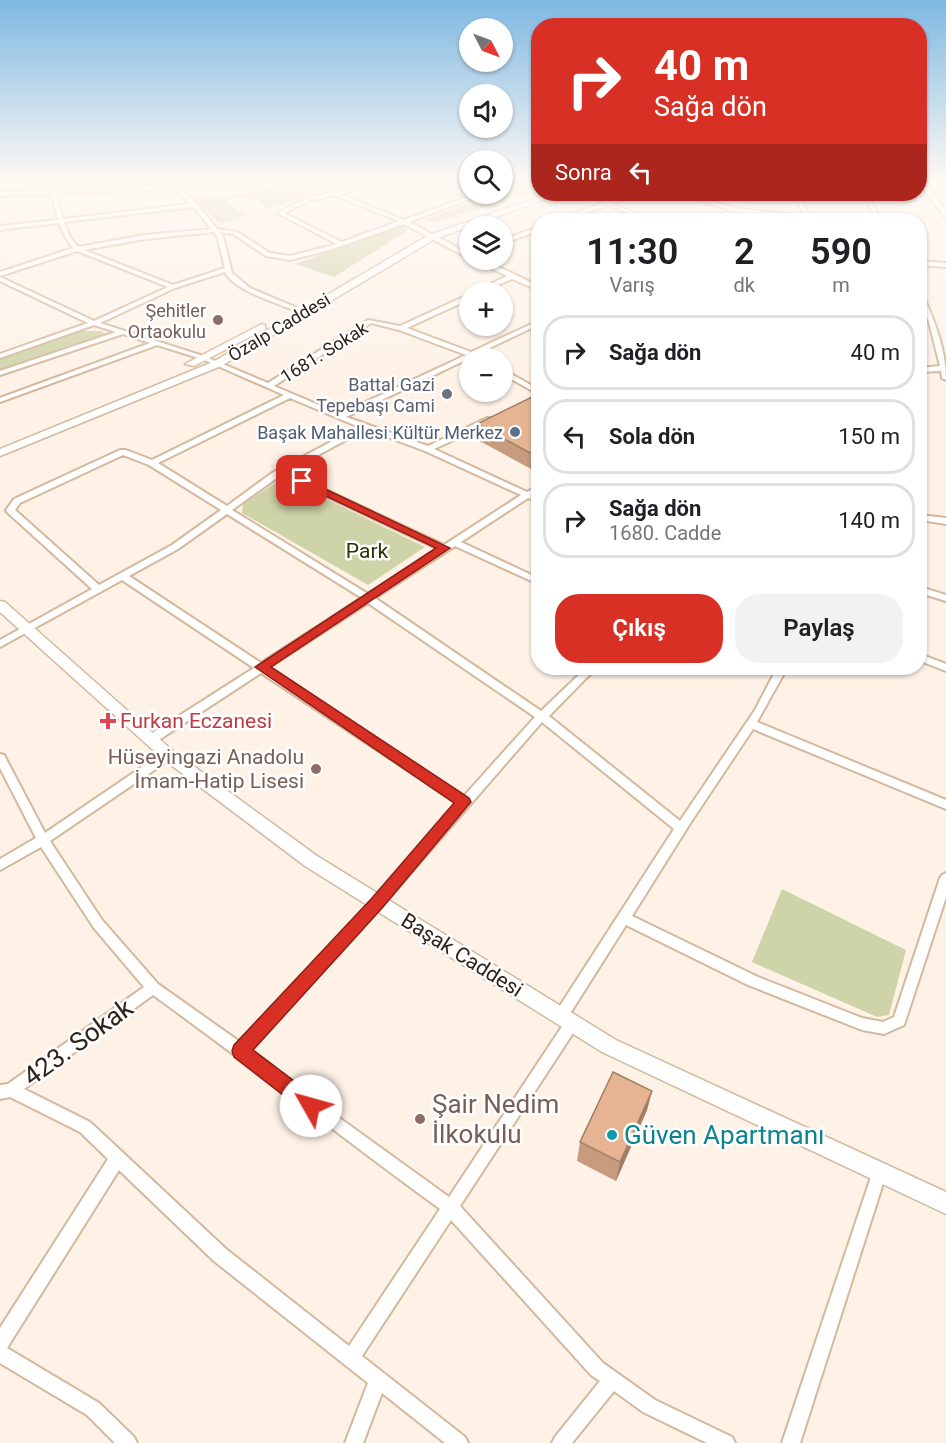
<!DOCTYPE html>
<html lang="tr">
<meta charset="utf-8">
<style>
body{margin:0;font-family:Roboto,sans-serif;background:#f2f2f2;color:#202124;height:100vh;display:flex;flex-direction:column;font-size:22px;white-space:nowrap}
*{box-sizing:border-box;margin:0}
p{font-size:20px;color:#757577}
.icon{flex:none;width:33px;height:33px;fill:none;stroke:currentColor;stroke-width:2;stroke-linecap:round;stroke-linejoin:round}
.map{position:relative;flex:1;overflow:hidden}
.panel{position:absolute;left:531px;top:213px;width:396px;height:462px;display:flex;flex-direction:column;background:#fff;border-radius:24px;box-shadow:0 2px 4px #0004}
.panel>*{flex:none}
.guide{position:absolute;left:531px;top:18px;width:396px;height:183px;border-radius:24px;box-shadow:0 2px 4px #0004;background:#d93025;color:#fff;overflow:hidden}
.needle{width:39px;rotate:132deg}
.tools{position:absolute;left:459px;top:18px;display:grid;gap:12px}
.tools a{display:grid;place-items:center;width:54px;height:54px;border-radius:50%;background:#fff;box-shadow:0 2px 4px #0004;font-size:30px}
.pin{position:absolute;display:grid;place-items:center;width:51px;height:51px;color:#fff;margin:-26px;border-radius:12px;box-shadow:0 3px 9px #0006}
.me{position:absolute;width:66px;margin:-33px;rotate:308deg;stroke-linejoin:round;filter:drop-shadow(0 0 4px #0008)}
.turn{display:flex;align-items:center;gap:21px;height:126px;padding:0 24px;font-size:27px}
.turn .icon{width:78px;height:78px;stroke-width:2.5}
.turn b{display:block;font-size:42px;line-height:51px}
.then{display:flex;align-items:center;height:57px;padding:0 24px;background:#0003;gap:12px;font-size:22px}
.eta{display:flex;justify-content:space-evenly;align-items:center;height:102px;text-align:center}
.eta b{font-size:36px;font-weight:600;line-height:42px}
.button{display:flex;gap:12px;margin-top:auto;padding:12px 24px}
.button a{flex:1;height:69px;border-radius:24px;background:#d93025;color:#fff;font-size:24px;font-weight:600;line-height:69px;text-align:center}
.button a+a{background:#f2f2f2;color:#202124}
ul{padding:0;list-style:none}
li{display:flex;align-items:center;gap:18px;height:75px;margin:0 12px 9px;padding:0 12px;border:3px solid #e0e0e0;border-radius:24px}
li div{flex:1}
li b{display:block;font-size:22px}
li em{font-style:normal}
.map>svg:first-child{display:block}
</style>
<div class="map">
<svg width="946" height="1443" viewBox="0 0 946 1443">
<rect width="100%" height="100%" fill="#fef2e7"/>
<g fill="#cfd3a8">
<path d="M284,182H296L319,192L268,209L257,199L231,198L228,200L234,209L249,215L220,224L194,198L252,192Z"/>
<path d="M529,182L538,184V190L437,222L422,221L495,194H502L503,191Z"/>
<path d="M399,227H405L408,230L334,277L295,264Z"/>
<path d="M79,331H101L107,335L0,371V359Z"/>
<path d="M283,478L425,547L368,585L242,513L243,504Z"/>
<path d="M782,889L906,950L889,1015L877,1017L752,962Z"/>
</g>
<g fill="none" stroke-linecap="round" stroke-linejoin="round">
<defs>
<g id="minor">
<path d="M196,182H206L179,188L199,206L217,229L237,232L270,253L290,256L337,244L277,213L305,199L329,193L303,182H309L335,192L378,182H386L340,194L404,220L467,197L422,182H429L472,195L484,194L409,222L470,254V259L404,224L330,250L290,260L266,256L233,234L220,232L223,236L232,273L250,288L295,307V309H291C272,301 234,290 225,272L175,288L100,323L206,357L268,383L368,320L400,326L470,294V299L407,328L471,352L538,321V325L477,354L484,358L472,357L346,417L428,446L487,418H493V422L434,449L527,492L538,486V491L533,495L538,497V502L528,498L461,542L538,578V584L455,546L375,598L541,711L586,668H596L549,716L680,821L755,710L777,668H787L757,722L946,800V809L753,729L691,822L632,916L758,977L862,1018L883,1022L894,1017L940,878L942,875L946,873V897L904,1025L884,1034L862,1030L748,985L626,925L566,1020L561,1022L556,1020L554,1016L556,1012L674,829L542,722L382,906L251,1050L334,1114L449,1197L567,1019L572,1017L577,1019L579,1023L577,1027L460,1206L603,1363L655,1400L732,1437L735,1443H707L643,1412L614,1391L572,1443H552L555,1437L600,1381L591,1375L451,1220L362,1356L465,1437L468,1443H445L382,1393L363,1443H345L368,1383L214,1261L119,1170L7,1348L99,1403L134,1437L137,1443H115L87,1415L0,1363V1328L108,1159L80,1132L10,1097L0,1099V1085L8,1084L144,987L94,928L41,847L0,870V859L36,838L0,768V754L4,755L45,833L164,752H172L173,755L172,758L50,841L102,920L158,984L240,1042L374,898L457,803L261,673L154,743H146L145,740L146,737L254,668L122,580L0,647V640L92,589L7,512L6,510L14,499L120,450H126L152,460L284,395L202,359L157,345L0,402V398L150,343L123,334L0,375V371L116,332L94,325L0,358V354L88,323L0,281V277L94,321L168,287L77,251L0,276V272L73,248L65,237L59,223L0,230V226L58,220L51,194L0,196V192L176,185ZM174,189L190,204L63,219L56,193ZM334,195L399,221L342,242L284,213L309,201ZM194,207L211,229L145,235L78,247L70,237L64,222ZM214,232L217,236L225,268L173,285L84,250L145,239ZM371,323L399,330L466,355L340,414L274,386ZM290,398L359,427L272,473L227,506L158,463ZM366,429L425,451L521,495L444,545L287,472ZM123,455L149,465L221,510L172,545L99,585L15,510L20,503ZM281,475L438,549L368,594L232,510ZM227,514L362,598L261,663L129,576L178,549ZM368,603L535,717L464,796L268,668ZM153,995C250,1065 344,1139 440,1209L349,1346L226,1249L90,1122L24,1089Z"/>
<path d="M509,182H517L502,187V184Z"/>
<path d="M582,194H587L608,202L631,194H637V195L613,204L653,220H646L608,205L566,220H560V219L603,203Z"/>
<path d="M678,194H685L736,208L804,216L794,194H799L811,220L736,212Z"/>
<path d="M862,194H866L882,220H878Z"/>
<path d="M538,227V231L502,244V240Z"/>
<path d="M473,260C487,259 524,279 538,286V290L512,279L482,292H475L476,291L507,276Z"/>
<path d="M920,261L946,263V267L920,265Z"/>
<path d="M920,293L923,295C935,322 946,350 946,380L942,378L941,371L920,372V368L940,366L929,322L920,301Z"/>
<path d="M502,369L538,389V394L502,374Z"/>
<path d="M920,515L946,518V524L920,520Z"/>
<path d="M920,587L946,595V601L920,593Z"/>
<path d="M920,654L946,664V671L920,661Z"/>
<path d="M879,1167L884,1169L886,1174L800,1443H782L872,1174L874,1169Z"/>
</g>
<g id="secondary">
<path d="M920,182H925L946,211V219L920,185Z"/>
<path d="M931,182H939L946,190V197Z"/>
<path d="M549,194H559L435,239L221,366L0,456V449L213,362L429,235Z"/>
<path d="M262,324L265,325V329L194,366L185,364Z"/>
<path d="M0,601L5,602L173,751L317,856L616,1040L946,1192V1214L602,1052L305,866L163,759L0,612Z"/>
</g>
</defs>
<use href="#minor" stroke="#d4b89c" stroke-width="4"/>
<use href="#secondary" stroke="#d4b89c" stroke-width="3"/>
<use href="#minor" fill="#fff" fill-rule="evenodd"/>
<use href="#secondary" fill="#fff" fill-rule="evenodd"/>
</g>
<g fill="#c69b7e">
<path d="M538,394V465L531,469L476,439L477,424Z"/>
<path d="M652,1091L647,1110L616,1181L577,1161L580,1142Z"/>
</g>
<g fill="#a17e66">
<path d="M538,451V465L531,469L532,454Z"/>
<path d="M652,1091L647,1110L616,1181L620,1162Z"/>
</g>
<g fill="#e6b492" stroke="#a17e66" stroke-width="1.5">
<path d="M538,394V451L532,454L477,424Z"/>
<path d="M613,1072L652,1091L620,1162L580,1142Z"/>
</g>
<linearGradient id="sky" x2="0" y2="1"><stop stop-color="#7eb8e2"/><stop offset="0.47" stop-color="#fff9f4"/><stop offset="1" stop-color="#fff9f4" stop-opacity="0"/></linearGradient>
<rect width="946" height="384" fill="url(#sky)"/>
<path fill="#d93025" stroke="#8d1f18" stroke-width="1.5" d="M302,478L450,548L271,667L469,798L471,802L383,907L253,1050L318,1099L321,1106L318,1112L311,1115L305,1112L234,1057L232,1051L234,1045L372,898L454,803L255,667L436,548L298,483V479Z"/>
<g fill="#8d6e63" stroke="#fff" stroke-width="2">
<circle cx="218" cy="320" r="6"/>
<circle cx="316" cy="769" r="6"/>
<circle cx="420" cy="1119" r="6"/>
</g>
<circle fill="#6b7280" stroke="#fff" stroke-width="2" cx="447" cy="394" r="6"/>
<circle fill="#5c6f8a" stroke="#fff" stroke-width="2" cx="515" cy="432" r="6"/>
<path fill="#e0444e" stroke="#fff" stroke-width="2" d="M105 712h6v6h6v6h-6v6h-6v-6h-6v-6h6z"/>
<circle fill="#0f9aa8" stroke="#fff" stroke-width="2" cx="612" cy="1135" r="6"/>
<g text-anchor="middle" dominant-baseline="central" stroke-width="5" stroke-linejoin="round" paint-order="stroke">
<g font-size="18" fill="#785e54" stroke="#fff" text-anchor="end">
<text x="206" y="310">Şehitler<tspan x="206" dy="21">Ortaokulu</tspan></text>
</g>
<g font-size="18" fill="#2e2318" stroke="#fff">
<text transform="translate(279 327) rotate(-31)">Özalp Caddesi</text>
<text transform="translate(324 352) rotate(-32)">1681. Sokak</text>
</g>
<g font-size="18" fill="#5b616d" stroke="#fff" text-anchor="end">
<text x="435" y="384">Battal Gazi<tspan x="435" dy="21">Tepebaşı Cami</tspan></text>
</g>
<g font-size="18" fill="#4e5e75" stroke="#fff" text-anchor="end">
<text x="503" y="432">Başak Mahallesi Kültür Merkez</text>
</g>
<g font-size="21" fill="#2f3104" stroke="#fff">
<text x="367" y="551">Park</text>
</g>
<g font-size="21" fill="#be3a42" stroke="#fff" text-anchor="start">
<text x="120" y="721">Furkan Eczanesi</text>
</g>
<g font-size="21" fill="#785e54" stroke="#fff" text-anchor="end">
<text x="304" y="757">Hüseyingazi Anadolu<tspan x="304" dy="24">İmam-Hatip Lisesi</tspan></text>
</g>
<g font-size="21" fill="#2e2318" stroke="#fff">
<text transform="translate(462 955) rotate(32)">Başak Caddesi</text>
</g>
<g font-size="26" fill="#2e2318" stroke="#fff">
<text transform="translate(78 1042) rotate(-36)">423. Sokak</text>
</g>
<g font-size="26" fill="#785e54" stroke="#fff" text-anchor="start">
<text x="432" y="1104">Şair Nedim<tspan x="432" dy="30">İlkokulu</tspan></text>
</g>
<g font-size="26" fill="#0d838f" stroke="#fff" text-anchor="start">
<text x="624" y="1135">Güven Apartmanı</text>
</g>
</g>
</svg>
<div class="tools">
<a><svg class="needle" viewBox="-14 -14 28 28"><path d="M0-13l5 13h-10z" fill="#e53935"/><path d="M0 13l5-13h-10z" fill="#757577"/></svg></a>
<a><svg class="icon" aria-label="sound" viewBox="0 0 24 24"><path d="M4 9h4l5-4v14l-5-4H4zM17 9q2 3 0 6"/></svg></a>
<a><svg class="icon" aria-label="search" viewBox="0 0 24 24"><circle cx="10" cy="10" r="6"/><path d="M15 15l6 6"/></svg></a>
<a><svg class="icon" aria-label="layers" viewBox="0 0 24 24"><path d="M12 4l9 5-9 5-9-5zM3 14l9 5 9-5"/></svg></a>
<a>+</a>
<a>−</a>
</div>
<div class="pin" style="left:302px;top:481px;background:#d93025"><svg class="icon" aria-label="arrive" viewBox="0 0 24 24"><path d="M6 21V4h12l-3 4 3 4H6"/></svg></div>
<svg class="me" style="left:311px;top:1106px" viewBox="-20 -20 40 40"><circle r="19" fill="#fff"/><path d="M0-13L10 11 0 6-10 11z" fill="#d93025"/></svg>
<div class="guide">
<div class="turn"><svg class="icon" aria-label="right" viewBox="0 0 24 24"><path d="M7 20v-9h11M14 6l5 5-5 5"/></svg><div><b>40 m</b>Sağa dön</div></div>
<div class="then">Sonra<svg class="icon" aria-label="left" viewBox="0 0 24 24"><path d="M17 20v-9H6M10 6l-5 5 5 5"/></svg></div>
</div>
<section class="panel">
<div class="eta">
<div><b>11:30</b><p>Varış</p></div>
<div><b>2</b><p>dk</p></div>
<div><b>590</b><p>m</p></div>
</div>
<ul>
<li><svg class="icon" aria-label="right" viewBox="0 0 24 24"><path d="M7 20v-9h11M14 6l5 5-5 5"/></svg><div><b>Sağa dön</b></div><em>40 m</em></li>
<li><svg class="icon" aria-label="left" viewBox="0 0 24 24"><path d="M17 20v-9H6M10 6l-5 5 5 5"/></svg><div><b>Sola dön</b></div><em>150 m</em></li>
<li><svg class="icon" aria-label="right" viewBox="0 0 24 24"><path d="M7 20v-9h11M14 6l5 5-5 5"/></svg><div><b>Sağa dön</b><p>1680. Cadde</p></div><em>140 m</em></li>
</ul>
<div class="button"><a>Çıkış</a><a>Paylaş</a></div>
</section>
</div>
